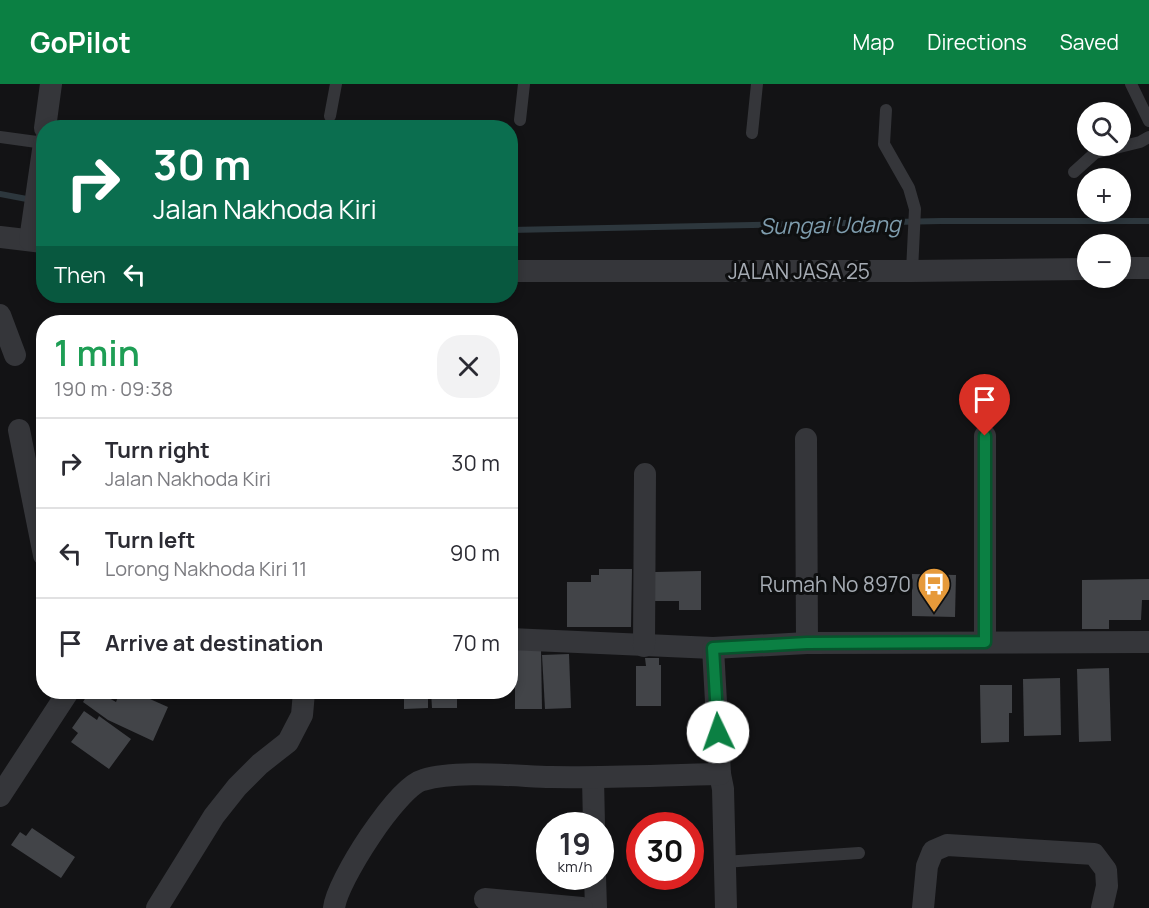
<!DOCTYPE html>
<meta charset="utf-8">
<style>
body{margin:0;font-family:Manrope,sans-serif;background:#f2f2f3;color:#2b2b33;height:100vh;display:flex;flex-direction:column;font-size:22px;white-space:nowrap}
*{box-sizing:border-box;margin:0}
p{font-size:20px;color:#7c7c81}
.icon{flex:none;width:33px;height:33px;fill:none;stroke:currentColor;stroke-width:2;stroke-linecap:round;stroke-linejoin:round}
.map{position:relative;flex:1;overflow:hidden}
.details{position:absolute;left:36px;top:231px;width:482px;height:384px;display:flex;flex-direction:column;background:#fff;border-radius:24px;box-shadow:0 3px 9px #0003}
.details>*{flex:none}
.hud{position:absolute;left:36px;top:36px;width:482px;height:183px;border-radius:24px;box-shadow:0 3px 9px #0003;background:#0b6e4f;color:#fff;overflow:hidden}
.controls{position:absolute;left:1077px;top:18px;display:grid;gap:12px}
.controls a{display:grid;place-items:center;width:54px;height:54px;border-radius:50%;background:#fff;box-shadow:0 3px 9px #0003;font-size:30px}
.speed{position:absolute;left:536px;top:728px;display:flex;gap:12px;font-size:30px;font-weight:700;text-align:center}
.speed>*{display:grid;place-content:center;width:78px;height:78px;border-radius:50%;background:#fff;box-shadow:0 3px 9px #0003;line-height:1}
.speed small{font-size:15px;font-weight:400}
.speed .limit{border:9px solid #d22;background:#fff;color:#111}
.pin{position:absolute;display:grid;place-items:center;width:51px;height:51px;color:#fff;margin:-62px -26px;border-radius:50% 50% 50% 0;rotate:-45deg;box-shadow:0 0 6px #0007}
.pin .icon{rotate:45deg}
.me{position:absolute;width:66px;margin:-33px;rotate:357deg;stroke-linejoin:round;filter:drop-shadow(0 0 4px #0008)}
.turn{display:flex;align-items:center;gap:21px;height:126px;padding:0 18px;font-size:27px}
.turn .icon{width:78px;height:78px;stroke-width:2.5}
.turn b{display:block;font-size:42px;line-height:51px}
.then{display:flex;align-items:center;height:57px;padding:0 18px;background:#0003;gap:12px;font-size:22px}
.round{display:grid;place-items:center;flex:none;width:63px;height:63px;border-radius:24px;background:#f2f2f3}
.overview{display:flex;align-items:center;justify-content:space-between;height:102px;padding:0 18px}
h1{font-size:36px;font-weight:600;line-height:45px;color:#1e9e55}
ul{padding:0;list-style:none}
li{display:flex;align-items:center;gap:18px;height:90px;padding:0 18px;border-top:2px solid #e1e1e2}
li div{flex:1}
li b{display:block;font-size:22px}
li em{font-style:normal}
header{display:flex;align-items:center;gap:36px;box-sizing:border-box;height:84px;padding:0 30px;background:#0b8043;color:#fff}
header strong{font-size:28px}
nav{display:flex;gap:33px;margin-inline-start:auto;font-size:21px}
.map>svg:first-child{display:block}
</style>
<header>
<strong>GoPilot</strong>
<nav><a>Map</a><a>Directions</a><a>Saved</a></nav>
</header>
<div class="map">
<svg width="1149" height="824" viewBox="0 0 1149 824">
<rect width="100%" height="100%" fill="#131315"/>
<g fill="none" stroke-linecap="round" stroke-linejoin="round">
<g stroke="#2d373d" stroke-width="6">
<path d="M0,110L32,116"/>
<path d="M510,146L941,137H1149"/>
</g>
</g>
<g fill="#424448">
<path d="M599,485H632L631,543H567V498H591V491H599Z"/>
<path d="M701,487V526H679V517H655V488Z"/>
<path d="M912,490L956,491L955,533L912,532Z"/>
<path d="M1149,495V516H1142L1141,536H1109V545H1082V496Z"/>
<path d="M541,565L542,625H515V566Z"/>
<path d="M569,570L571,624L545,625L542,571Z"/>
<path d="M645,574H659V581H661V622H636V582H646Z"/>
<path d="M1109,584L1111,657L1079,658L1077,585Z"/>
<path d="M1060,594L1061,651L1024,652L1023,595Z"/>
<path d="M980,601H1012V629H1009V658L981,659Z"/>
<path d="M89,608H98L116,618L120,608H134L168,623L153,657L108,636L83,618Z"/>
<path d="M404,608H428V624L404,625Z"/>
<path d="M431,608H457V624H432Z"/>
<path d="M84,627L97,636L99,632L131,655L109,685L71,658L78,649L72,644Z"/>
<path d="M32,744L75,773L61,794L11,761L20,748L26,752Z"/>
</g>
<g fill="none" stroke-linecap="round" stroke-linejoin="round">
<g stroke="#35363a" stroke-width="12">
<path d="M1131,0L1149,37"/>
<path d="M886,26L884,60L909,104L915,125L912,187"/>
<path d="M330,32L336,0"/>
<path d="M520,36L524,0"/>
<path d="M752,49L757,0"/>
<path d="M0,53L44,59"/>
<path d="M1074,88L1095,69L1140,58L1149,53"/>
<path d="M724,778L859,769"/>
</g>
<g stroke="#35363a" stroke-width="22">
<path d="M45,44L51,0"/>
<path d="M0,153L43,158"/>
<path d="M30,156L44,59"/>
<path d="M1120,184H1149"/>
<path d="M510,187H912L1088,185"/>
<path d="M0,231L15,271"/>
<path d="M19,346L44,471"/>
<path d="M985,352V558"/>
<path d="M806,355L807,559"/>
<path d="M510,555L713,564L807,559L1149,558"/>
<path d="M644,562L645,390"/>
<path d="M713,564L720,690L723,705L726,824"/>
<path d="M593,694L594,741"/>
<path d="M0,712L68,608"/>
<path d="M595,792L596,824"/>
<path d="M485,815L582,824"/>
<path d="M157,824L214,732L237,703L260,680L288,658L302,631L304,608"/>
<path d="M334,824C337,797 397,703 423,696C457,686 515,692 551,693C608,694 664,691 720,690"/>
<path d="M923,824L927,782L933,767L947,761L1094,770L1106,786L1107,802L1102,824"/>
</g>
</g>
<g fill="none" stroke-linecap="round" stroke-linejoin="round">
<defs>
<path id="route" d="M718,648L713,564L807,559L985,558V352"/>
</defs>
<use href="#route" stroke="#07532c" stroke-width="15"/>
<use href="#route" stroke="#0b8043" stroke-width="10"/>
</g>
<defs>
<symbol id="bus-pin" viewBox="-11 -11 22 30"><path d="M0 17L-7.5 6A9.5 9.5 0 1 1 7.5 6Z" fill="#e69a3a" stroke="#0e0f10"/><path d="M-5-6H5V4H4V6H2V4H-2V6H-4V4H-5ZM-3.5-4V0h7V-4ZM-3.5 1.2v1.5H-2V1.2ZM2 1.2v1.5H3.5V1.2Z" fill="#fff"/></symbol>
</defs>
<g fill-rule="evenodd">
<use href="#bus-pin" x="915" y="481" width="38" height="52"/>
</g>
<g text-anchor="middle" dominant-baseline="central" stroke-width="6" stroke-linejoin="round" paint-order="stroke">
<g font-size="21" fill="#a6acb4" stroke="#0e0f10">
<text x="799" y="187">JALAN JASA 25</text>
</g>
<g font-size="21" fill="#a6acb4" stroke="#0e0f10" text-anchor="end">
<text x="911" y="500">Rumah No 8970</text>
</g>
<g font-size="22" font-style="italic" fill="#7f9dae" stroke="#0e0f10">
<text transform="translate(830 141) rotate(-1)">Sungai Udang</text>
</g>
</g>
</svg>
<div class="controls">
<a><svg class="icon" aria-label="search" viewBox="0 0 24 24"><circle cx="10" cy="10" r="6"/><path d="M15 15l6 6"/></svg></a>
<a>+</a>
<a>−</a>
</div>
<div class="speed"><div>19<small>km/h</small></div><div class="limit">30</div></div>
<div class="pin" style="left:985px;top:352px;background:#d93025"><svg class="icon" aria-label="arrive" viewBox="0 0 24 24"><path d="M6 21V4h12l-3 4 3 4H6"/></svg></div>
<svg class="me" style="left:718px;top:648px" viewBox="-20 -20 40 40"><circle r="19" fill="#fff"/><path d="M0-13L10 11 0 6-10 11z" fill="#0b8043"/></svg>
<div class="hud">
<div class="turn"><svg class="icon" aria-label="right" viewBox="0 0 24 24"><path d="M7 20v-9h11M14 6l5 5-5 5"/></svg><div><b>30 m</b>Jalan Nakhoda Kiri</div></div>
<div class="then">Then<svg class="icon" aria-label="left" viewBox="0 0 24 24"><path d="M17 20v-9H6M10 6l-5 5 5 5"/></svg></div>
</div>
<section class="details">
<div class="overview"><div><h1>1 min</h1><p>190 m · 09:38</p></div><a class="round"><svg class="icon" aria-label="close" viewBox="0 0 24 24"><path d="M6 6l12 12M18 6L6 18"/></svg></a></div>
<ul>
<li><svg class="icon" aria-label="right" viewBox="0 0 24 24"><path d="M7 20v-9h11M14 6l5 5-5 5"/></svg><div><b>Turn right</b><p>Jalan Nakhoda Kiri</p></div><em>30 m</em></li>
<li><svg class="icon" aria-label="left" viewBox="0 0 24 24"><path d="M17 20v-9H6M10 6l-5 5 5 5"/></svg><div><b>Turn left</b><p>Lorong Nakhoda Kiri 11</p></div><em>90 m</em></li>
<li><svg class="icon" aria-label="arrive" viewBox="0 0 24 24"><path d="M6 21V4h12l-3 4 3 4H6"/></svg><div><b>Arrive at destination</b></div><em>70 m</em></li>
</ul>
</section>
</div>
